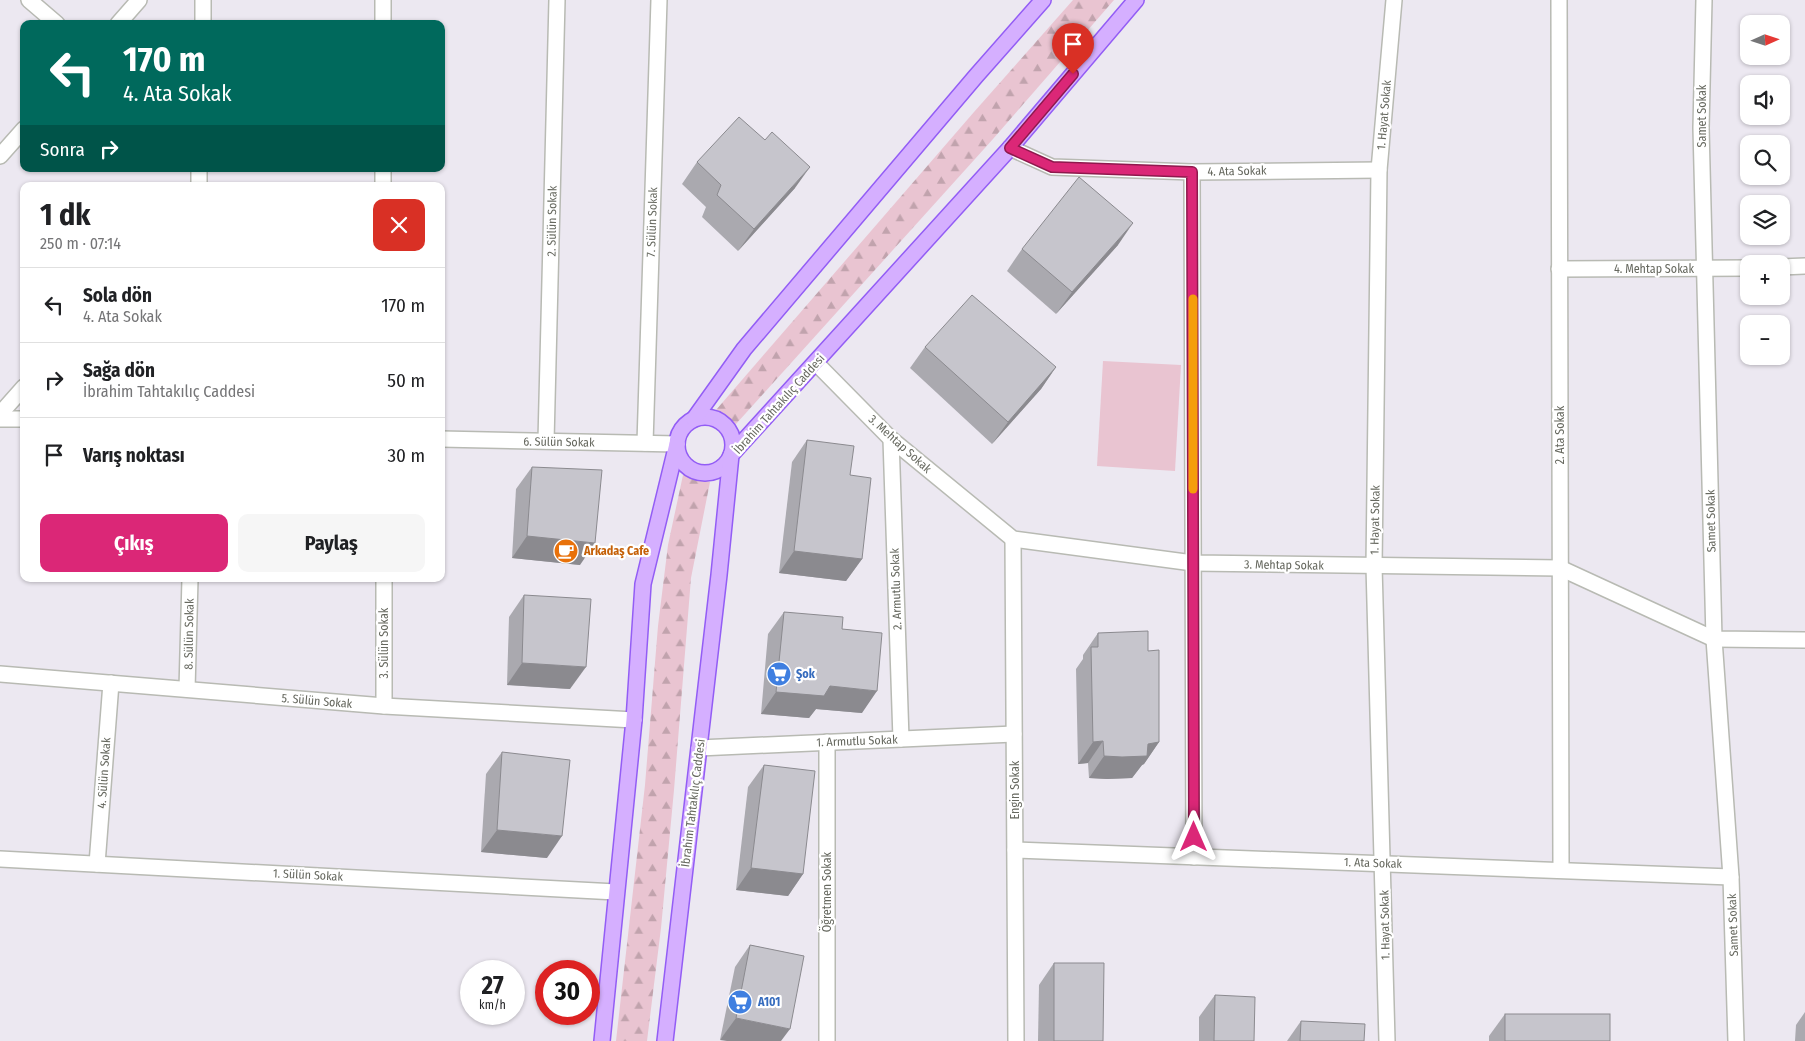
<!DOCTYPE html>
<html lang="tr">
<meta charset="utf-8">
<style>
body{margin:0;font-family:"Fira Sans Condensed",sans-serif;background:#f6f6f6;color:#202124;height:100vh;display:flex;flex-direction:column;font-size:19px;white-space:nowrap}
*{box-sizing:border-box;margin:0}
p{font-size:16px;color:#757577}
.icon{flex:none;width:28px;height:28px;fill:none;stroke:currentColor;stroke-width:2;stroke-linecap:round;stroke-linejoin:round}
.map{position:relative;flex:1;overflow:hidden}
.sheet{position:absolute;left:20px;top:182px;width:425px;height:400px;display:flex;flex-direction:column;background:#fff;border-radius:10px;box-shadow:0 1px 4px #0004}
.sheet>*{flex:none}
.banner{position:absolute;left:20px;top:20px;width:425px;height:152px;border-radius:10px;box-shadow:0 1px 4px #0004;background:#00695c;color:#fff;overflow:hidden}
.needle{width:32px;rotate:87deg}
.controls{position:absolute;left:1740px;top:15px;display:grid;gap:10px}
.controls a{display:grid;place-items:center;width:50px;height:50px;border-radius:10px;background:#fff;box-shadow:0 1px 4px #0004;font-size:25px}
.speed{position:absolute;left:460px;top:960px;display:flex;gap:10px;font-size:25px;font-weight:700;text-align:center}
.speed>*{display:grid;place-content:center;width:65px;height:65px;border-radius:50%;background:#fff;box-shadow:0 1px 4px #0004;line-height:1}
.speed small{font-size:12px;font-weight:400}
.speed .limit{border:8px solid #d22;background:#fff;color:#111}
.pin{position:absolute;display:grid;place-items:center;width:42px;height:42px;color:#fff;margin:-51px -21px;border-radius:50% 50% 50% 0;rotate:-45deg;box-shadow:0 0 5px #0007}
.pin .icon{rotate:45deg}
.me{position:absolute;width:55px;margin:-28px;rotate:0deg;stroke-linejoin:round;filter:drop-shadow(0 0 4px #0008)}
.turn{display:flex;align-items:center;gap:18px;height:105px;padding:0 20px;font-size:22px}
.turn .icon{width:65px;height:65px;stroke-width:2.5}
.turn b{display:block;font-size:35px;line-height:42px}
.then{display:flex;align-items:center;height:48px;padding:0 20px;background:#0003;gap:10px;font-size:19px}
.round{display:grid;place-items:center;flex:none;width:52px;height:52px;border-radius:10px;background:#f6f6f6}
.summary{display:flex;align-items:center;justify-content:space-between;height:85px;padding:0 20px}
h1{font-size:30px;font-weight:700;line-height:38px}
.action{display:flex;gap:10px;margin-top:auto;padding:10px 20px}
.action a{flex:1;height:58px;border-radius:10px;background:#db2777;color:#fff;font-size:20px;font-weight:700;line-height:58px;text-align:center}
.action a+a{background:#f6f6f6;color:#202124}
ul{padding:0;list-style:none}
li{display:flex;align-items:center;gap:15px;height:75px;padding:0 20px;border-top:1px solid #e0e0e0}
li div{flex:1}
li b{display:block;font-size:19px}
li em{font-style:normal}
.map>svg:first-child{display:block}
</style>
<div class="map">
<svg width="1805" height="1041" viewBox="0 0 1805 1041">
<defs>
<pattern id="forest-firs" width="22" height="20" patternUnits="userSpaceOnUse" patternTransform="scale(1.25)"><rect width="22" height="20" fill="#e9c4d1"/><path d="M5 1l3.5 6h-7zM16 11l3.5 6h-7z" fill="#c1a3ad"/></pattern>
</defs>
<rect width="100%" height="100%" fill="#ece8f1"/>
<g fill="url(#forest-firs)">
<path d="M1073,0H1114L993,139L736,424L716,410L974,112Z"/>
<path d="M683,475L710,482L691,578L674,790L661,928L647,1041H616L645,785L658,626L668,545Z"/>
</g>
<path fill="#e9c4d1" d="M1103,361L1181,365L1175,471L1097,466Z"/>
<g fill="none" stroke-linecap="round" stroke-linejoin="round">
<defs>
<g id="street">
<path d="M29,0L57,24"/>
<path d="M383,0V24"/>
<path d="M1559,0L1561,870"/>
<path d="M1704,0L1701,128L1714,639L1731,877L1736,1041"/>
<path d="M118,24L139,0"/>
<path d="M203,24V0"/>
<path d="M1010,148L1052,167L1192,172L1379,170"/>
<path d="M0,156L24,129"/>
<path d="M383,169V186"/>
<path d="M1192,172L1194,857"/>
<path d="M199,186V169"/>
<path d="M1781,267L1805,266"/>
<path d="M1559,269L1749,268"/>
<path d="M816,363L891,439L1013,539L1193,563L1560,568L1714,639L1805,640"/>
<path d="M0,414L24,387"/>
<path d="M0,419H24"/>
<path d="M441,439L677,444"/>
<path d="M891,439L901,739"/>
<path d="M546,441L557,0"/>
<path d="M645,443L659,0"/>
<path d="M1013,539L1016,1041"/>
<path d="M384,579V706"/>
<path d="M0,674L384,706L634,720"/>
<path d="M187,689L190,579"/>
<path d="M699,748L1014,734"/>
<path d="M1015,850L1731,877"/>
<path d="M0,859L616,892"/>
<path d="M97,864L111,683"/>
<path d="M827,1041V742"/>
<path d="M1387,1041L1374,566L1379,170L1394,0"/>
</g>
<g id="primary">
<circle cx="705" cy="445" r="28"/>
<path d="M694,419L744,349L976,76L1043,0"/>
<path d="M602,1041L634,720L643,584L677,444"/>
<path d="M665,1041L719,575L731,455L1010,148L1136,0"/>
</g>
</defs>
<use href="#street" stroke="#b8bab3" stroke-width="18"/>
<use href="#primary" stroke="#935df5" stroke-width="18"/>
<use href="#street" stroke="#fff" stroke-width="15"/>
<use href="#primary" stroke="#d5afff" stroke-width="15"/>
</g>
<g fill="#aaa9af">
<path d="M697,162L795,188L738,251L702,217L706,207L682,184Z"/>
<path d="M1118,245L1056,314L1007,271L1022,249Z"/>
<path d="M925,347L1056,367L1041,389L992,444L910,368Z"/>
<path d="M807,440L850,475L862,559L846,581L779,573L792,462Z"/>
<path d="M532,467L580,565L512,558L516,489Z"/>
<path d="M524,595L570,689L507,685L509,617Z"/>
<path d="M784,612L842,629L862,713L816,709L809,718L761,714L768,634Z"/>
<path d="M1098,633L1159,742L1144,764L1142,765L1132,778L1107,779L1089,778L1088,763L1078,764L1076,669L1083,659V655Z"/>
<path d="M502,752L547,858L481,852L486,774Z"/>
<path d="M764,765L803,874L788,896L736,890L748,787Z"/>
<path d="M750,945L804,956L720,1040L735,967Z"/>
<path d="M1054,963L1103,1041H1038L1039,985Z"/>
<path d="M1215,995L1254,1041H1199V1017Z"/>
<path d="M1805,1012V1041H1795L1796,1025Z"/>
<path d="M1505,1014L1610,1041H1489V1036Z"/>
<path d="M1301,1021L1364,1041H1287Z"/>
</g>
<g fill="#8b8a8f">
<path d="M810,167L795,188L738,251L754,229Z"/>
<path d="M1133,223L1118,245L1056,314L1072,292Z"/>
<path d="M1056,367L1041,389L992,444L1008,422Z"/>
<path d="M527,536L595,543L580,565L512,558Z"/>
<path d="M794,551L862,559L846,581L779,573Z"/>
<path d="M522,663L586,667L570,689L507,685Z"/>
<path d="M830,686L877,691L862,713L816,709L809,718L761,714L776,692Z"/>
<path d="M1103,741L1088,763L1078,764L1093,742Z"/>
<path d="M1159,742L1144,764L1142,765L1132,778L1107,779L1089,778L1104,756L1148,744Z"/>
<path d="M497,830L562,836L547,858L481,852Z"/>
<path d="M751,868L803,874L788,896L736,890Z"/>
<path d="M736,1018L790,1029L781,1041H727L720,1040Z"/>
</g>
<g fill="#c6c5cc" stroke="#8b8a8f">
<path d="M739,117L765,140L772,132L810,167L754,229L717,195L721,185L697,162Z"/>
<path d="M1079,177L1133,223L1072,292L1022,249Z"/>
<path d="M972,295L1056,367L1008,422L925,347Z"/>
<path d="M807,440L854,446L850,475L871,478L862,559L794,551Z"/>
<path d="M532,467L602,470L595,543L527,536Z"/>
<path d="M524,595L591,599L586,667L522,663Z"/>
<path d="M784,612L843,617L842,629L882,633L877,691L830,686L824,696L776,692Z"/>
<path d="M1148,631V651L1159,650V742L1148,744L1147,756L1122,757L1104,756L1103,741L1093,742L1091,647H1098V633Z"/>
<path d="M502,752L570,760L562,836L497,830Z"/>
<path d="M764,765L815,771L803,874L751,868Z"/>
<path d="M750,945L804,956L790,1029L736,1018Z"/>
<path d="M1054,963H1104L1103,1041H1054Z"/>
<path d="M1215,995L1255,997L1254,1041H1214Z"/>
<rect x="1505" y="1014" width="105" height="27"/>
<path d="M1301,1021L1365,1024L1364,1041H1300Z"/>
</g>
<g fill="none" stroke-linecap="round" stroke-linejoin="round">
<defs>
<path id="route" d="M1073,74L1010,148L1052,167L1192,172L1194,837"/>
</defs>
<use href="#route" stroke="#8e194d" stroke-width="12"/>
<use href="#route" stroke="#db2777" stroke-width="9"/>
<path stroke="#f59e0b" stroke-width="9" d="M1193,299V489"/>
</g>
<defs>
<symbol id="cafe-disc" viewBox="-11 -11 22 22"><circle r="9.5" fill="#e8710a" stroke="#fff"/><path d="M-5.5-4.5H6V0H3Q3 3.5 0 3.5H-2.5Q-5.5 3.5-5.5 0ZM3-3.2v2h1.7v-2ZM-6 4.5H4V6H-6Z" fill="#fff"/></symbol>
<symbol id="supermarket-disc" viewBox="-11 -11 22 22"><circle r="9.5" fill="#3f7fe0" stroke="#fff"/><path d="M-6-5.5h2.5l.6 2H6L4.5 2H-2.5L-4.4-4H-6ZM-1.5 3.2a1.3 1.3 0 1 0 .1 0ZM3 3.2a1.3 1.3 0 1 0 .1 0Z" fill="#fff"/></symbol>
</defs>
<g fill-rule="evenodd">
<use href="#cafe-disc" x="552" y="537" width="28" height="28"/>
<use href="#supermarket-disc" x="765" y="660" width="28" height="28"/>
<use href="#supermarket-disc" x="726" y="988" width="28" height="28"/>
</g>
<g text-anchor="middle" dominant-baseline="central" stroke-width="4.5" stroke-linejoin="round" paint-order="stroke">
<g font-size="12" fill="#66685f" stroke="#fff">
<text transform="translate(1384 115) rotate(-85)">1. Hayat Sokak</text>
<text transform="translate(1702 116) rotate(-90)">Samet Sokak</text>
<text transform="translate(1237 171) rotate(-1)">4. Ata Sokak</text>
<text transform="translate(552 221) rotate(-89)">2. Sülün Sokak</text>
<text transform="translate(652 222) rotate(-88)">7. Sülün Sokak</text>
<text x="1654" y="269">4. Mehtap Sokak</text>
<text transform="translate(779 404) rotate(-48)">İbrahim Tahtakılıç Caddesi</text>
<text transform="translate(1560 435) rotate(-90)">2. Ata Sokak</text>
<text transform="translate(559 442) rotate(1)">6. Sülün Sokak</text>
<text transform="translate(900 444) rotate(42)">3. Mehtap Sokak</text>
<text transform="translate(1375 520) rotate(-89)">1. Hayat Sokak</text>
<text transform="translate(1711 521) rotate(-91)">Samet Sokak</text>
<text transform="translate(1284 565) rotate(1)">3. Mehtap Sokak</text>
<text transform="translate(896 589) rotate(-92)">2. Armutlu Sokak</text>
<text transform="translate(189 634) rotate(-89)">8. Sülün Sokak</text>
<text transform="translate(384 643) rotate(-90)">3. Sülün Sokak</text>
<text transform="translate(317 701) rotate(5)">5. Sülün Sokak</text>
<text transform="translate(857 741) rotate(-2)">1. Armutlu Sokak</text>
<text transform="translate(104 773) rotate(-86)">4. Sülün Sokak</text>
<text transform="translate(1015 790) rotate(-90)">Engin Sokak</text>
<text transform="translate(693 803) rotate(-83)">İbrahim Tahtakılıç Caddesi</text>
<text transform="translate(1373 863) rotate(2)">1. Ata Sokak</text>
<text transform="translate(308 875) rotate(3)">1. Sülün Sokak</text>
<text transform="translate(827 892) rotate(-90)">Öğretmen Sokak</text>
<text transform="translate(1385 925) rotate(-91)">1. Hayat Sokak</text>
<text transform="translate(1733 925) rotate(-92)">Samet Sokak</text>
</g>
<g font-size="12" font-weight="bold" fill="#c56008" stroke="#fff" text-anchor="start">
<text x="584" y="551">Arkadaş Cafe</text>
</g>
<g font-size="12" font-weight="bold" fill="#366cbe" stroke="#fff" text-anchor="start">
<text x="796" y="674">Şok</text>
<text x="758" y="1002">A101</text>
</g>
</g>
</svg>
<div class="controls">
<a><svg class="needle" viewBox="-14 -14 28 28"><path d="M0-13l5 13h-10z" fill="#e53935"/><path d="M0 13l5-13h-10z" fill="#757577"/></svg></a>
<a><svg class="icon" aria-label="sound" viewBox="0 0 24 24"><path d="M4 9h4l5-4v14l-5-4H4zM17 9q2 3 0 6"/></svg></a>
<a><svg class="icon" aria-label="search" viewBox="0 0 24 24"><circle cx="10" cy="10" r="6"/><path d="M15 15l6 6"/></svg></a>
<a><svg class="icon" aria-label="layers" viewBox="0 0 24 24"><path d="M12 4l9 5-9 5-9-5zM3 14l9 5 9-5"/></svg></a>
<a>+</a>
<a>−</a>
</div>
<div class="speed"><div>27<small>km/h</small></div><div class="limit">30</div></div>
<div class="pin" style="left:1073px;top:74px;background:#d93025"><svg class="icon" aria-label="arrive" viewBox="0 0 24 24"><path d="M6 21V4h12l-3 4 3 4H6"/></svg></div>
<svg class="me" style="left:1194px;top:837px" viewBox="-20 -20 40 40"><path d="M0-17L14 15 0 8-14 15z" fill="#db2777" stroke="#fff" stroke-width="4"/></svg>
<div class="banner">
<div class="turn"><svg class="icon" aria-label="left" viewBox="0 0 24 24"><path d="M17 20v-9H6M10 6l-5 5 5 5"/></svg><div><b>170 m</b>4. Ata Sokak</div></div>
<div class="then">Sonra<svg class="icon" aria-label="right" viewBox="0 0 24 24"><path d="M7 20v-9h11M14 6l5 5-5 5"/></svg></div>
</div>
<section class="sheet">
<div class="summary"><div><h1>1 dk</h1><p>250 m · 07:14</p></div><a class="round" style="background:#d93025;color:#fff"><svg class="icon" aria-label="close" viewBox="0 0 24 24"><path d="M6 6l12 12M18 6L6 18"/></svg></a></div>
<ul>
<li><svg class="icon" aria-label="left" viewBox="0 0 24 24"><path d="M17 20v-9H6M10 6l-5 5 5 5"/></svg><div><b>Sola dön</b><p>4. Ata Sokak</p></div><em>170 m</em></li>
<li><svg class="icon" aria-label="right" viewBox="0 0 24 24"><path d="M7 20v-9h11M14 6l5 5-5 5"/></svg><div><b>Sağa dön</b><p>İbrahim Tahtakılıç Caddesi</p></div><em>50 m</em></li>
<li><svg class="icon" aria-label="arrive" viewBox="0 0 24 24"><path d="M6 21V4h12l-3 4 3 4H6"/></svg><div><b>Varış noktası</b></div><em>30 m</em></li>
</ul>
<div class="action"><a>Çıkış</a><a>Paylaş</a></div>
</section>
</div>
